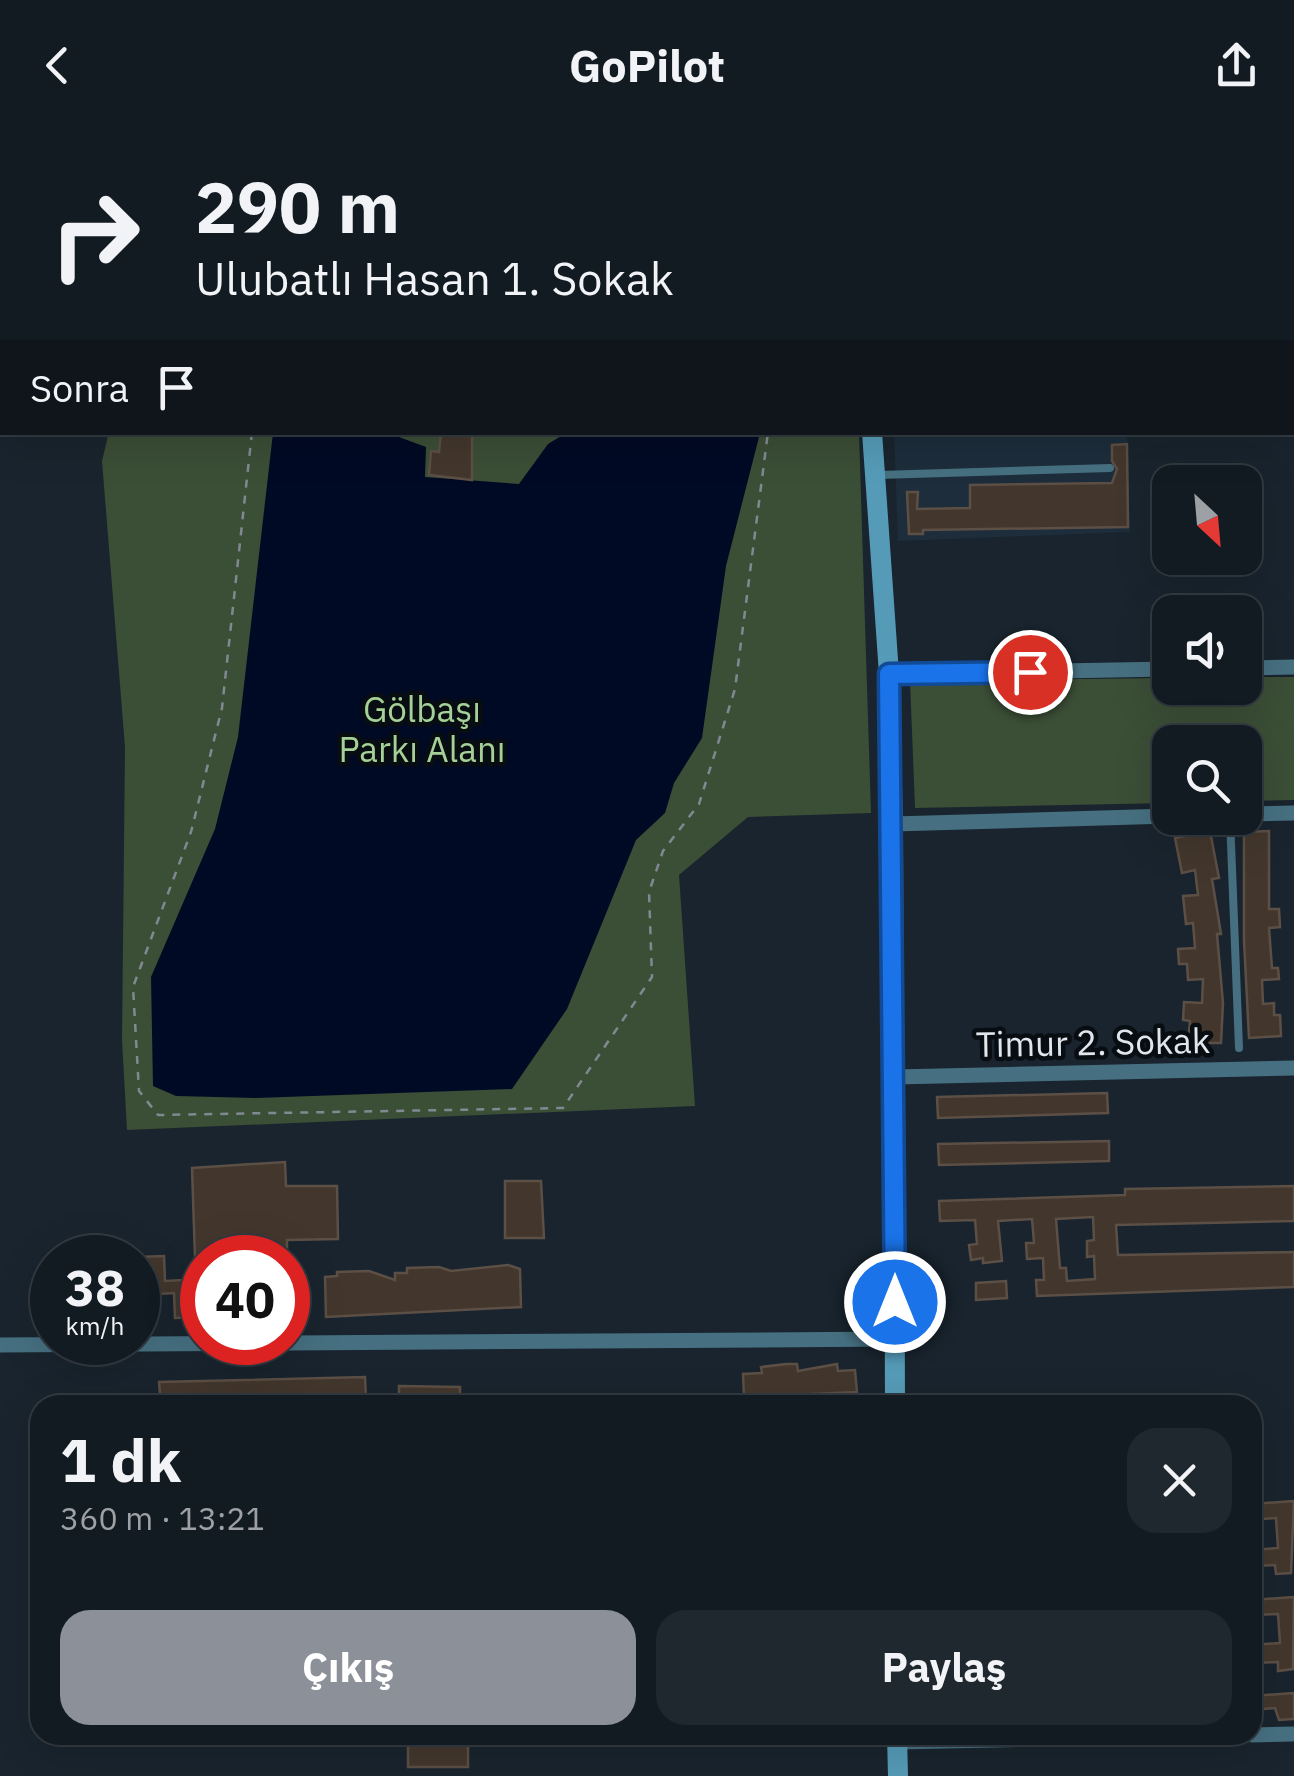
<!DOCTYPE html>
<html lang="tr">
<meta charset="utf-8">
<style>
body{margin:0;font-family:"IBM Plex Sans",sans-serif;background:#20282f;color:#f1f3f6;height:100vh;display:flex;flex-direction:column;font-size:38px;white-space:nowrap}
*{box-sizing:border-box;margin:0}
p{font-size:32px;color:#9da1a5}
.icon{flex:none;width:55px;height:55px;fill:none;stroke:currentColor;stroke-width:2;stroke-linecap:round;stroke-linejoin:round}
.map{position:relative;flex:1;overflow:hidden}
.drawer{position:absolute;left:30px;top:1265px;width:1232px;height:350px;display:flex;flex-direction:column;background:#131b22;border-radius:30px;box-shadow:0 10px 40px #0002,0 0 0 2px #323940}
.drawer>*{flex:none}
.banner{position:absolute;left:0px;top:0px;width:1295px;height:305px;box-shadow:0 10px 40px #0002,0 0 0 2px #323940;background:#131b22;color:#f1f3f6;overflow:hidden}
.needle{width:65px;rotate:154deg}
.buttons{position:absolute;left:1152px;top:335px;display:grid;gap:20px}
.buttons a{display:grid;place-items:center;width:110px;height:110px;border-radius:20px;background:#131b22;box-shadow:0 10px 40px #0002,0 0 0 2px #323940;font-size:50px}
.speed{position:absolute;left:30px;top:1105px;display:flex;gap:20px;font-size:50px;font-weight:700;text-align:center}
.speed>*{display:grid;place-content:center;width:130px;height:130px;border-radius:50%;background:#131b22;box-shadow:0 10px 40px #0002,0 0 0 2px #323940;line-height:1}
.speed small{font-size:25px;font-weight:400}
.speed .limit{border:15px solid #d22;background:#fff;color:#111}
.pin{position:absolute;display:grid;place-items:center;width:85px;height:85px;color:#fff;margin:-42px;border:5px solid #fff;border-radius:50%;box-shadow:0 2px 10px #0007}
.me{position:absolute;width:110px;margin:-55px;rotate:0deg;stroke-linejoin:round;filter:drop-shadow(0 0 8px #0008)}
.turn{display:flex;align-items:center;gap:35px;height:210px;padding:0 30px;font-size:45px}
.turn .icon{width:130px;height:130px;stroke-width:2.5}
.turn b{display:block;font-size:70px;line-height:85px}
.then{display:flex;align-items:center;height:95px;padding:0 30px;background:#0003;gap:20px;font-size:38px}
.round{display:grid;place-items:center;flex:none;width:105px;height:105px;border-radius:30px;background:#20282f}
.overview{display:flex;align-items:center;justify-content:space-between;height:170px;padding:0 30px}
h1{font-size:60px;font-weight:700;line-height:75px}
.button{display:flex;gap:20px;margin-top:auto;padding:20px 30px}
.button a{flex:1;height:115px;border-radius:30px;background:#8c9099;color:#fff;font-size:40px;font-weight:700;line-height:115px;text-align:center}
.button a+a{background:#20282f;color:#f1f3f6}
header{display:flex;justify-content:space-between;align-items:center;height:130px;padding:0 30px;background:#131b22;font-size:45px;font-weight:700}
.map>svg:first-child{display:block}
</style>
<header><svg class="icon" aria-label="back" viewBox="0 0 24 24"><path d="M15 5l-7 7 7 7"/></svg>GoPilot<svg class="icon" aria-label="share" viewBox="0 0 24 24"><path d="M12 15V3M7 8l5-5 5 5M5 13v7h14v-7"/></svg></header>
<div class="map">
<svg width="1294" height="1646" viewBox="0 0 1294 1646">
<rect width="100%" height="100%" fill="#19242e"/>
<path fill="#1d2d3b" d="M894,303H1127L1130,402L898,411Z"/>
<g fill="#3b4e36">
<path d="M109,302L859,303L871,683L748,687L679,745L695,976L127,1000L122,910L125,617L102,331Z"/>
<path d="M1245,547H1294V670L1245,671V612H1170V673L915,678L910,551L1170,548V558H1245Z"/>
</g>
<path fill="#000a24" d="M273,303H388L426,317L425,347L519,354L548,314L566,303H760L726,436L702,608L674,653L665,683L636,710L567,879L512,959L256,968L176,966L153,956L151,847L215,699L238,607Z"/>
<g fill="#43372d" stroke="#5c4f45" stroke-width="2.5" fill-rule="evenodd">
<path d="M441,302H472V350L429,345L431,321L439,322Z"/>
<path d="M1127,314L1128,397L923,400V404H909L907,362H918L917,379L970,378V355L1112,353L1117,339L1112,331V315Z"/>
<path d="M1210,701L1219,748L1212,749L1221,804H1217L1223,873L1221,913H1208V904L1189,903L1190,891L1183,890L1184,872L1202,873L1203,849L1188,850L1187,834H1179L1178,819L1195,818L1193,793L1186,794L1183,766L1198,765L1195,740L1182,743L1175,708Z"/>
<path d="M1269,701V779H1279L1280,797L1269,798L1272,838H1278L1279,849L1262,850L1263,874L1274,873V885H1280L1281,906L1249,908L1244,811V702Z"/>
<path d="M1107,963L1108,983L938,988L937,967Z"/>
<path d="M1109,1011V1031L939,1035L938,1014Z"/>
<path d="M285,1032L286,1056H337L338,1109L287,1110V1125L195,1128L192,1038Z"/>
<path d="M505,1051H541L544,1108H505Z"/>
<path d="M1294,1056V1091L1116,1095L1118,1125L1294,1122V1157L1037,1166L1036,1150H1044L1043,1128L1027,1129L1026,1113H1034L1032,1089L998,1091L1002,1131L983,1133V1128L971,1130L969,1115L977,1114L975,1090L940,1091L939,1071L1125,1065V1059ZM1093,1087L1094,1110L1087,1111V1127L1094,1126L1095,1149L1067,1151L1066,1138H1060L1056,1089Z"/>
<path d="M164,1126L165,1151L201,1149L202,1187L175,1188L174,1163L139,1165L138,1127Z"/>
<path d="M508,1135L520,1139L521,1177L326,1187L325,1147L337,1146V1142L369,1141L395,1150V1143H407V1138L439,1137L451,1141Z"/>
<path d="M1006,1151L1007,1168L976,1170V1153Z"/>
<path d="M786,1234H797L798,1241L837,1234L838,1241L855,1240L857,1262L744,1267L743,1244L762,1243L761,1237Z"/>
<path d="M365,1247L366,1269L161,1275L159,1252Z"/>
<path d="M399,1256L460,1257V1275H399Z"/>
<path d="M1294,1371L1291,1443L1276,1444L1275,1435L1252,1436V1420L1278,1418L1276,1388L1252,1390V1374Z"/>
<path d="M1294,1467L1293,1539L1278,1541V1532L1252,1533V1515L1280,1513L1278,1484L1252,1485V1470Z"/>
<path d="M1294,1563V1589L1279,1590L1275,1578L1252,1580V1566Z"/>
<path d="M468,1610V1637H408V1611Z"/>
</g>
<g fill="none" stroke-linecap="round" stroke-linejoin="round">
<g stroke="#808992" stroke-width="2.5" stroke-dasharray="8 8" stroke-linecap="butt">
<path d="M611,2V0"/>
<path d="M252,302L222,578L191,702L133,857L139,961L158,985L563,978L652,847L649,762L663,721L699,674L735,559L768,302"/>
</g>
<g stroke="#467081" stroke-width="8">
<path d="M879,345L1110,338"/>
<path d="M1230,688L1239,918"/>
</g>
<g stroke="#467081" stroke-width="15">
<path d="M0,125H2"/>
<path d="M1245,538L1294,537"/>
<path d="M889,544L1170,539"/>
<path d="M1245,684L1294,683"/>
<path d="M893,694L1170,686"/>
<path d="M894,947L1294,938"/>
<path d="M0,1215L895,1209"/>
<path d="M1252,1605L1294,1604"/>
<path d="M897,1612L1246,1605"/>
</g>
<g stroke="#559bb7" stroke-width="20">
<path d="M872,302L889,544L893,694L895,1275"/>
<path d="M897,1605L898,1646"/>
</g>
<g stroke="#83d9fc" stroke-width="30">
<path d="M195,0L204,2"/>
<path d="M276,0L286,2"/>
<path d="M1292,94H1294"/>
<path d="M1292,120H1294"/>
</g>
</g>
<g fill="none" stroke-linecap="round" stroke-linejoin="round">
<defs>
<path id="route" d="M895,1172L889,544L1030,542"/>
</defs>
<use href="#route" stroke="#114b97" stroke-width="25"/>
<use href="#route" stroke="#1a73e8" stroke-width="18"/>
</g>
<g text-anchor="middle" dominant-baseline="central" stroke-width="9" stroke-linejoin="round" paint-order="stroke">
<g font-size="35" fill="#a5d097" stroke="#080d11">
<text x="422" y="579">Gölbaşı<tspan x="422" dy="40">Parkı Alanı</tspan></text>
</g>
<g font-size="35" fill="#dfe6ed" stroke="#080d11">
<text transform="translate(1093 912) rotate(-1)">Timur 2. Sokak</text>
</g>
</g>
</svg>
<div class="buttons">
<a><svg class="needle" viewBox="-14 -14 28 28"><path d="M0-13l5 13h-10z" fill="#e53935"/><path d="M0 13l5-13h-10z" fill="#9da1a5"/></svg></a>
<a><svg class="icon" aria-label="sound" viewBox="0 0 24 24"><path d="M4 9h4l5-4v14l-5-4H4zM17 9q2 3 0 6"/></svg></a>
<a><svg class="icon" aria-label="search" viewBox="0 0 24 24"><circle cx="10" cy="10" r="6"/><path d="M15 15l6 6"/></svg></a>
</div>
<div class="speed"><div>38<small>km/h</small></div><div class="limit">40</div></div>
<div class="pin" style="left:1030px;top:542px;background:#d93025"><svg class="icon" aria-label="arrive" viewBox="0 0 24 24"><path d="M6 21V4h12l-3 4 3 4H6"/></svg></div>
<svg class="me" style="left:895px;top:1172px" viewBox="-20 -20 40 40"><circle r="17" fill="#1a73e8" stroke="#fff" stroke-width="3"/><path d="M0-11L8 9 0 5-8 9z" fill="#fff"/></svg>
<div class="banner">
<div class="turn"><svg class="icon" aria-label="right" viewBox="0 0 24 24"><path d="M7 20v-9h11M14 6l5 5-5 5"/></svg><div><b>290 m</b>Ulubatlı Hasan 1. Sokak</div></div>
<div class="then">Sonra<svg class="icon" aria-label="arrive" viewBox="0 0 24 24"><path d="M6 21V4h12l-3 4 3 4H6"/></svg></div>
</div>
<section class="drawer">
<div class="overview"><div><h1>1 dk</h1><p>360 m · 13:21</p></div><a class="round"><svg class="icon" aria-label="close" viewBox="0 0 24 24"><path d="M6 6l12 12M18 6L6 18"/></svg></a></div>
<div class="button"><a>Çıkış</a><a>Paylaş</a></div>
</section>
</div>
